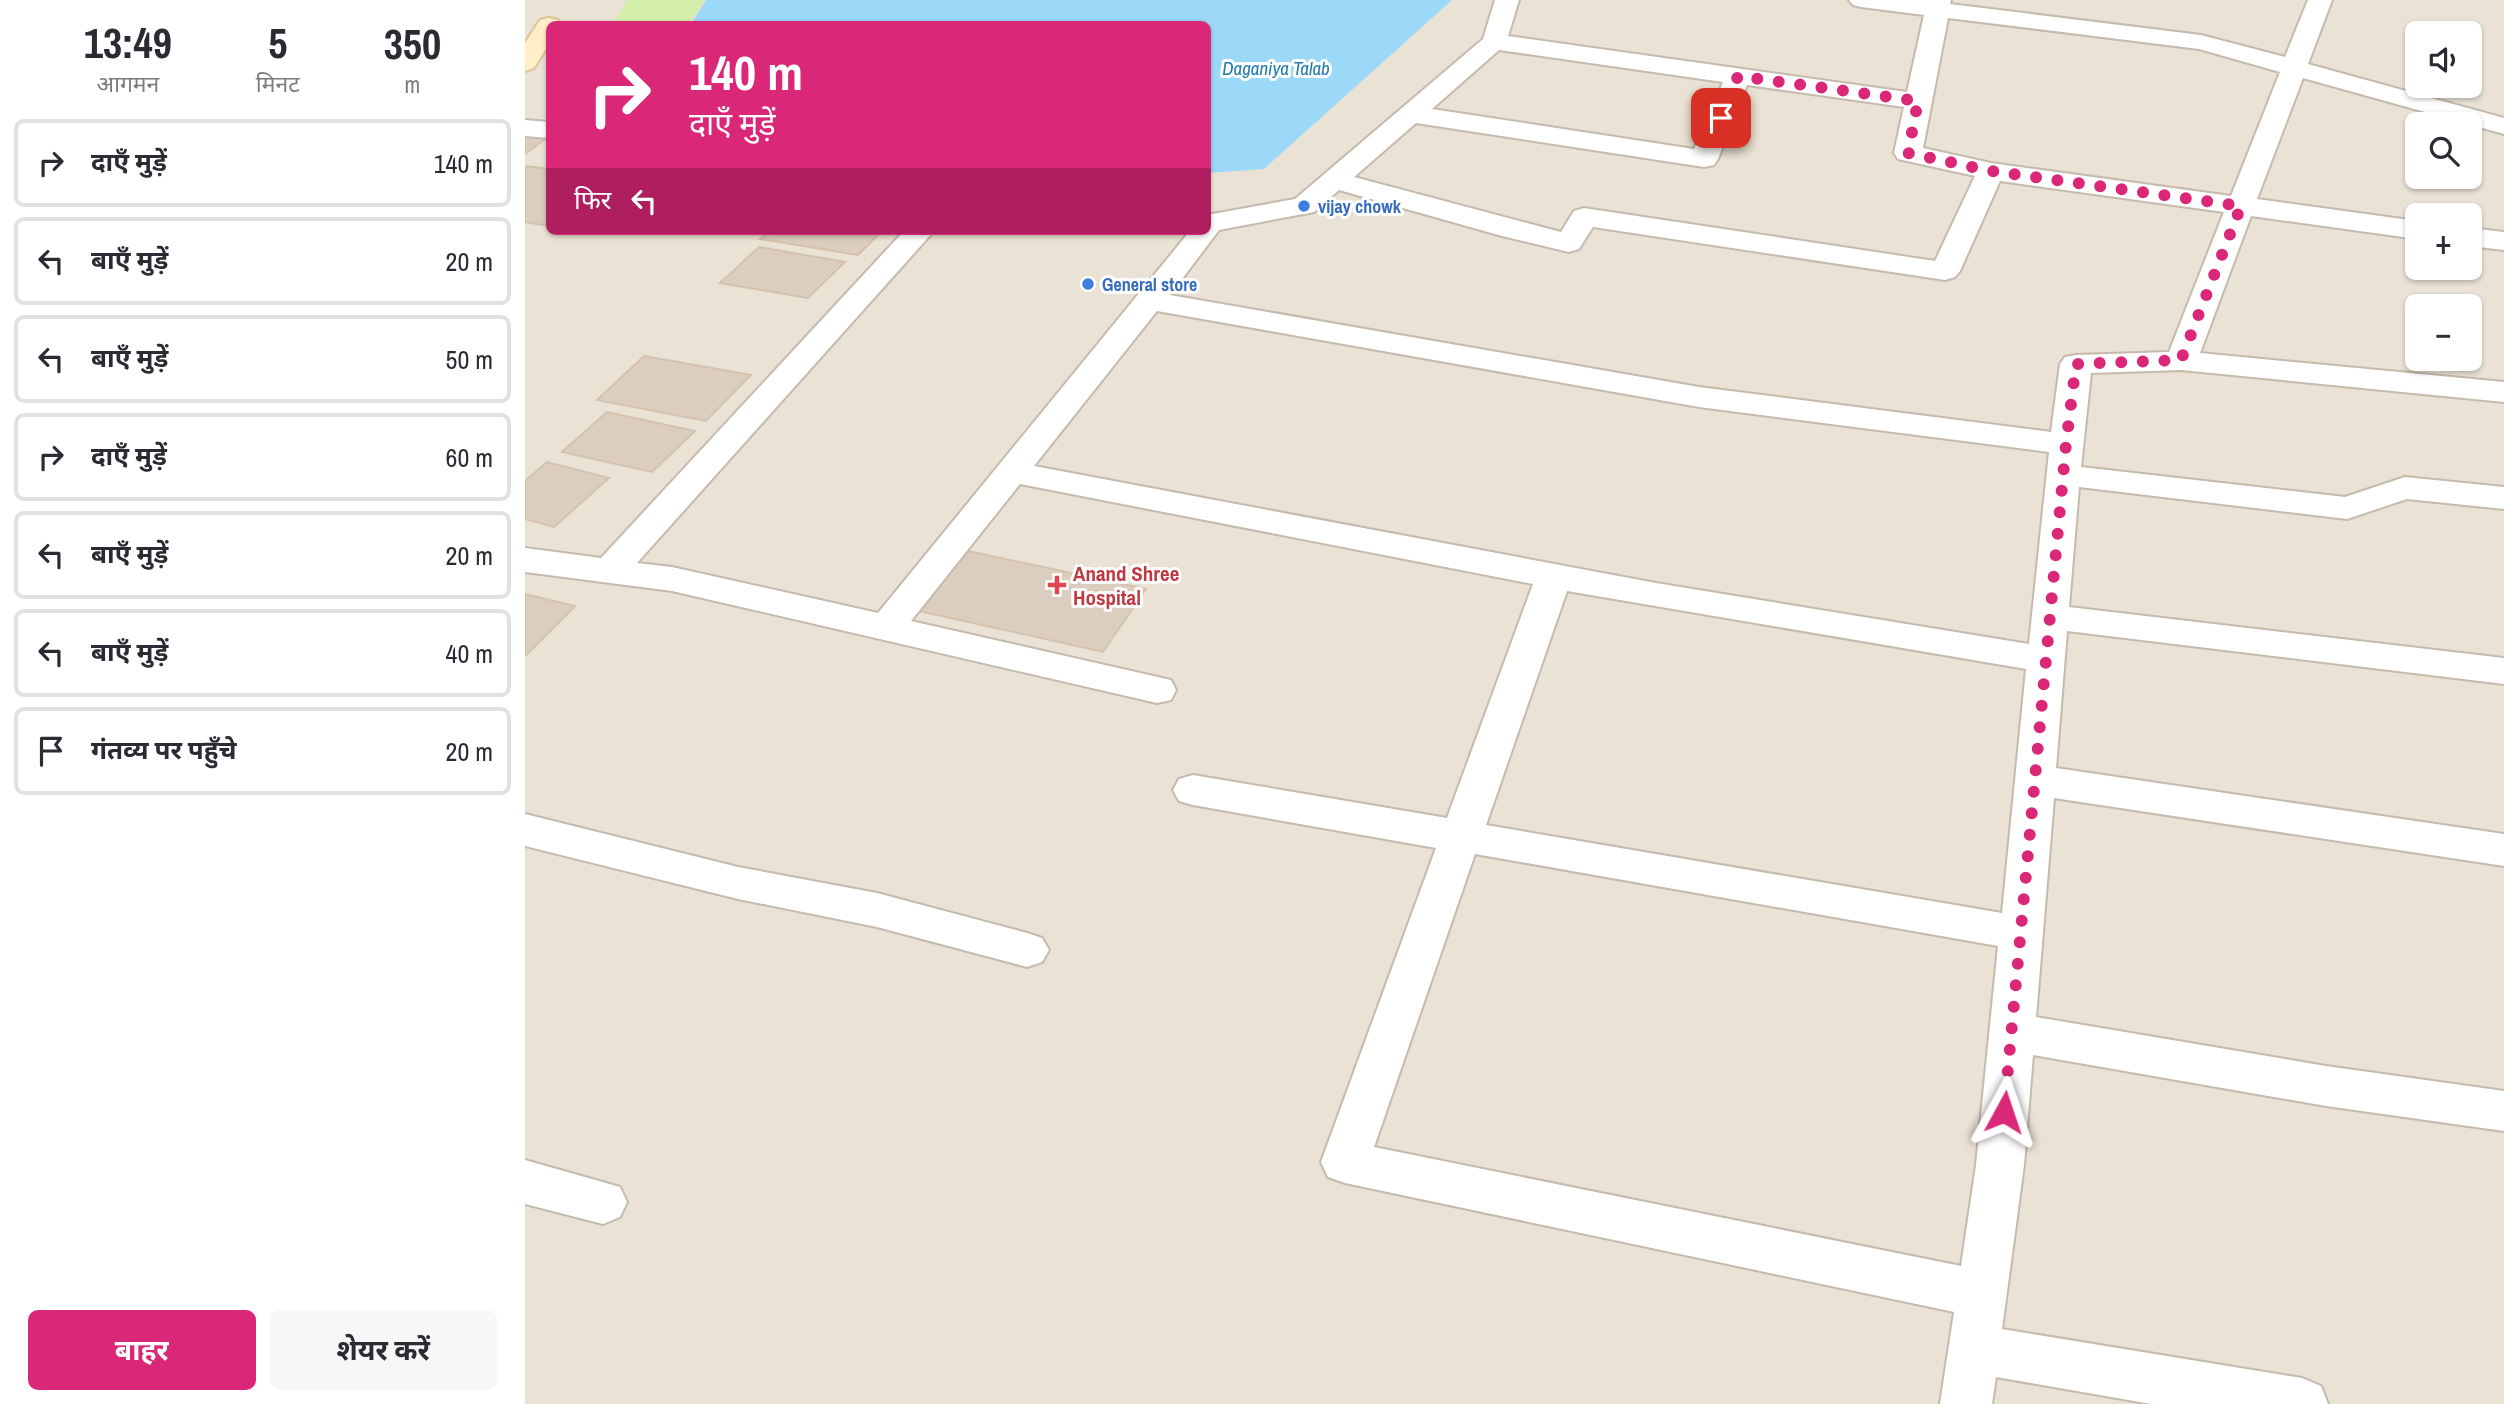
<!DOCTYPE html>
<html lang="hi">
<meta charset="utf-8">
<style>
body{margin:0;font-family:"Archivo Narrow","Noto Sans Devanagari",sans-serif;background:#f7f7f7;color:#2b2b33;height:100vh;display:flex;flex-direction:column;font-size:26px;white-space:nowrap}
*{box-sizing:border-box;margin:0}
p{font-size:23px;color:#7c7c81}
.icon{flex:none;width:38px;height:38px;fill:none;stroke:currentColor;stroke-width:2;stroke-linecap:round;stroke-linejoin:round}
.map{position:relative;flex:1;overflow:hidden}
.details{display:flex;flex-direction:column;background:#fff;width:525px}
.details>*{flex:none}
.top-card{position:absolute;left:21px;top:21px;width:665px;height:214px;border-radius:10px;box-shadow:0 2px 5px #0004;background:#db2777;color:#fff;overflow:hidden}
.tools{position:absolute;left:1880px;top:21px;display:grid;gap:14px}
.tools a{display:grid;place-items:center;width:77px;height:77px;border-radius:10px;background:#fff;box-shadow:0 2px 5px #0004;font-size:35px}
.pin{position:absolute;display:grid;place-items:center;width:60px;height:60px;color:#fff;margin:-30px;border-radius:14px;box-shadow:0 4px 10px #0006}
.me{position:absolute;width:77px;margin:-38px;rotate:5deg;stroke-linejoin:round;filter:drop-shadow(0 0 5px #0008)}
.turn{display:flex;align-items:center;gap:24px;height:147px;padding:0 28px;font-size:32px}
.turn .icon{width:91px;height:91px;stroke-width:2.5}
.turn b{display:block;font-size:49px;line-height:60px}
.then{display:flex;align-items:center;height:66px;padding:0 28px;background:#0003;gap:14px;font-size:26px}
.eta{display:flex;justify-content:space-evenly;align-items:center;height:119px;text-align:center}
.eta b{font-size:42px;font-weight:700;line-height:49px}
.button{display:flex;gap:14px;margin-top:auto;padding:14px 28px}
.button a{flex:1;height:80px;border-radius:10px;background:#db2777;color:#fff;font-size:28px;font-weight:700;line-height:80px;text-align:center}
.button a+a{background:#f7f7f7;color:#2b2b33}
ul{padding:0;list-style:none}
li{display:flex;align-items:center;gap:21px;height:88px;margin:0 14px 10px;padding:0 14px;border:4px solid #e1e1e2;border-radius:10px}
li div{flex:1}
li b{display:block;font-size:26px}
li em{font-style:normal}
main{display:flex;flex:1;min-height:0}
.map>svg:first-child{display:block}
</style>
<main>
<section class="details">
<div class="eta">
<div><b>13:49</b><p>आगमन</p></div>
<div><b>5</b><p>मिनट</p></div>
<div><b>350</b><p>m</p></div>
</div>
<ul>
<li><svg class="icon" aria-label="right" viewBox="0 0 24 24"><path d="M7 20v-9h11M14 6l5 5-5 5"/></svg><div><b>दाएँ मुड़ें</b></div><em>140 m</em></li>
<li><svg class="icon" aria-label="left" viewBox="0 0 24 24"><path d="M17 20v-9H6M10 6l-5 5 5 5"/></svg><div><b>बाएँ मुड़ें</b></div><em>20 m</em></li>
<li><svg class="icon" aria-label="left" viewBox="0 0 24 24"><path d="M17 20v-9H6M10 6l-5 5 5 5"/></svg><div><b>बाएँ मुड़ें</b></div><em>50 m</em></li>
<li><svg class="icon" aria-label="right" viewBox="0 0 24 24"><path d="M7 20v-9h11M14 6l5 5-5 5"/></svg><div><b>दाएँ मुड़ें</b></div><em>60 m</em></li>
<li><svg class="icon" aria-label="left" viewBox="0 0 24 24"><path d="M17 20v-9H6M10 6l-5 5 5 5"/></svg><div><b>बाएँ मुड़ें</b></div><em>20 m</em></li>
<li><svg class="icon" aria-label="left" viewBox="0 0 24 24"><path d="M17 20v-9H6M10 6l-5 5 5 5"/></svg><div><b>बाएँ मुड़ें</b></div><em>40 m</em></li>
<li><svg class="icon" aria-label="arrive" viewBox="0 0 24 24"><path d="M6 21V4h12l-3 4 3 4H6"/></svg><div><b>गंतव्य पर पहुँचे</b></div><em>20 m</em></li>
</ul>
<div class="button"><a>बाहर</a><a>शेयर करें</a></div>
</section>
<div class="map">
<svg width="1979" height="1404" viewBox="0 0 1979 1404">
<rect width="100%" height="100%" fill="#f5f0e7"/>
<path fill="#eae2d4" fill-rule="evenodd" d="M0,0H1979V1404H0ZM24,24H682V231H24ZM1892,33H1944V86H1892ZM1892,124H1944V177H1892ZM1892,215H1944V268H1892ZM1892,306H1944V359H1892Z"/>
<path fill="#d4eeab" d="M103,0H179L164,24H87Z"/>
<path fill="#9cd8f8" d="M181,0H927L739,169L683,173L682,24H166Z"/>
<g fill="#dbcebe" stroke="#d4c2ad" stroke-width="2">
<path d="M0,136L20,139L0,154Z"/>
<path d="M0,166L24,169V226L0,222Z"/>
<path d="M244,231H357L333,255L235,239Z"/>
<path d="M234,247L320,262L283,298L195,283Z"/>
<path d="M119,356L226,375L181,421L72,400Z"/>
<path d="M82,412L170,431L127,472L37,452Z"/>
<path d="M22,462L84,478L29,527L0,519V481Z"/>
<path d="M429,548L621,589L578,652L381,608Z"/>
<path d="M0,594L50,606L0,656Z"/>
</g>
<g fill="none" stroke-linecap="round" stroke-linejoin="round">
<defs>
<g id="street">
<path d="M970,0H994L983,36L1382,92L1399,15L1336,7L1328,5L1324,0H1426L1425,4L1676,35L1760,57L1783,0H1807L1783,64L1979,118V134L1778,78L1732,199L1892,221V239L1726,216L1675,353L1979,382V402L1656,370L1566,373L1556,467L1820,497L1880,477L1979,487V509L1882,499L1822,519L1554,487L1544,607L1979,658V684L1542,631L1531,768L1979,834V866L1529,798L1511,1017L1801,1066L1979,1091V1131L1801,1106L1508,1055L1499,1165L1477,1329L1777,1378L1796,1386L1803,1404H1626L1471,1377L1467,1404H1415L1429,1312L820,1183L803,1177L796,1162L911,848L668,805L654,801L648,790L654,779L668,775L922,818L1008,584L495,484L386,621L646,680L651,690L646,700L632,703L147,591L0,572V548L76,558L379,231H409L112,563L147,567L353,613L665,231H682V215L770,199L958,39ZM1423,18L1674,49L1755,72L1706,196L1466,163L1398,148ZM974,50L1198,82L1169,149L907,109ZM1222,85L1379,107L1369,153L1373,159L1450,176L1410,261L1059,208L1049,211L1036,232L829,177L891,123L1179,167L1189,165L1193,159ZM1475,181L1699,212L1644,352L1551,355L1540,357L1535,364L1526,432L1174,387L645,295L694,230L789,212L814,190L977,236L1044,252L1054,249L1068,227L1420,280L1430,277L1435,271ZM632,311L1174,407L1524,452L1504,644L1131,583L509,466ZM1042,591L1501,669L1477,913L961,825ZM950,854L1473,946L1451,1165L1436,1266L849,1147Z"/>
<path d="M0,120L24,122V138L0,136Z"/>
<path d="M1944,228L1979,232V250L1944,246Z"/>
<path d="M0,814L213,867L352,893L502,933L517,938L524,950L517,962L502,967L352,927L213,899L0,846Z"/>
<path d="M0,1160L95,1187L102,1202L95,1217L78,1224L0,1204Z"/>
</g>
<path id="secondary" d="M24,18L33,20L36,24H24V44L9,68L0,71V43L15,20Z"/>
</defs>
<use href="#street" stroke="#c5baab" stroke-width="4"/>
<use href="#secondary" stroke="#dec593" stroke-width="4"/>
<use href="#street" fill="#fff" fill-rule="evenodd"/>
<use href="#secondary" fill="#ffeec7" fill-rule="evenodd"/>
</g>
<g fill="none" stroke-linecap="round" stroke-linejoin="round">
<path stroke="#db2777" stroke-width="12" stroke-dasharray="0 21.6" d="M1196,118L1213,76L1393,101L1383,153L1466,171L1716,206L1656,360L1551,364L1541,444L1479,1112"/>
</g>
<g fill="#3f7fe0" stroke="#fff" stroke-width="2.5">
<circle cx="779" cy="206" r="7"/>
<circle cx="563" cy="284" r="7"/>
</g>
<path fill="#e0444e" stroke="#fff" stroke-width="2.5" d="M528.5 574.5h7v7h7v7h-7v7h-7v-7h-7v-7h7z"/>
<g text-anchor="middle" dominant-baseline="central" stroke-width="6" stroke-linejoin="round" paint-order="stroke">
<g font-size="18" font-weight="bold" fill="#366cbe" stroke="#fff" text-anchor="start">
<text x="793" y="206">vijay chowk</text>
<text x="577" y="284">General store</text>
</g>
<g font-size="19" font-style="italic" fill="#1f7bb0" stroke="#fff">
<text x="751" y="68">Daganiya Talab</text>
</g>
<g font-size="21" font-weight="bold" fill="#be3a42" stroke="#fff" text-anchor="start">
<text x="548" y="573">Anand Shree<tspan x="548" dy="24">Hospital</tspan></text>
</g>
</g>
</svg>
<div class="tools">
<a><svg class="icon" aria-label="sound" viewBox="0 0 24 24"><path d="M4 9h4l5-4v14l-5-4H4zM17 9q2 3 0 6"/></svg></a>
<a><svg class="icon" aria-label="search" viewBox="0 0 24 24"><circle cx="10" cy="10" r="6"/><path d="M15 15l6 6"/></svg></a>
<a>+</a>
<a>−</a>
</div>
<div class="pin" style="left:1196px;top:118px;background:#d93025"><svg class="icon" aria-label="arrive" viewBox="0 0 24 24"><path d="M6 21V4h12l-3 4 3 4H6"/></svg></div>
<svg class="me" style="left:1479px;top:1112px" viewBox="-20 -20 40 40"><path d="M0-17L14 15 0 8-14 15z" fill="#db2777" stroke="#fff" stroke-width="4"/></svg>
<div class="top-card">
<div class="turn"><svg class="icon" aria-label="right" viewBox="0 0 24 24"><path d="M7 20v-9h11M14 6l5 5-5 5"/></svg><div><b>140 m</b>दाएँ मुड़ें</div></div>
<div class="then">फिर<svg class="icon" aria-label="left" viewBox="0 0 24 24"><path d="M17 20v-9H6M10 6l-5 5 5 5"/></svg></div>
</div>
</div>
</main>
